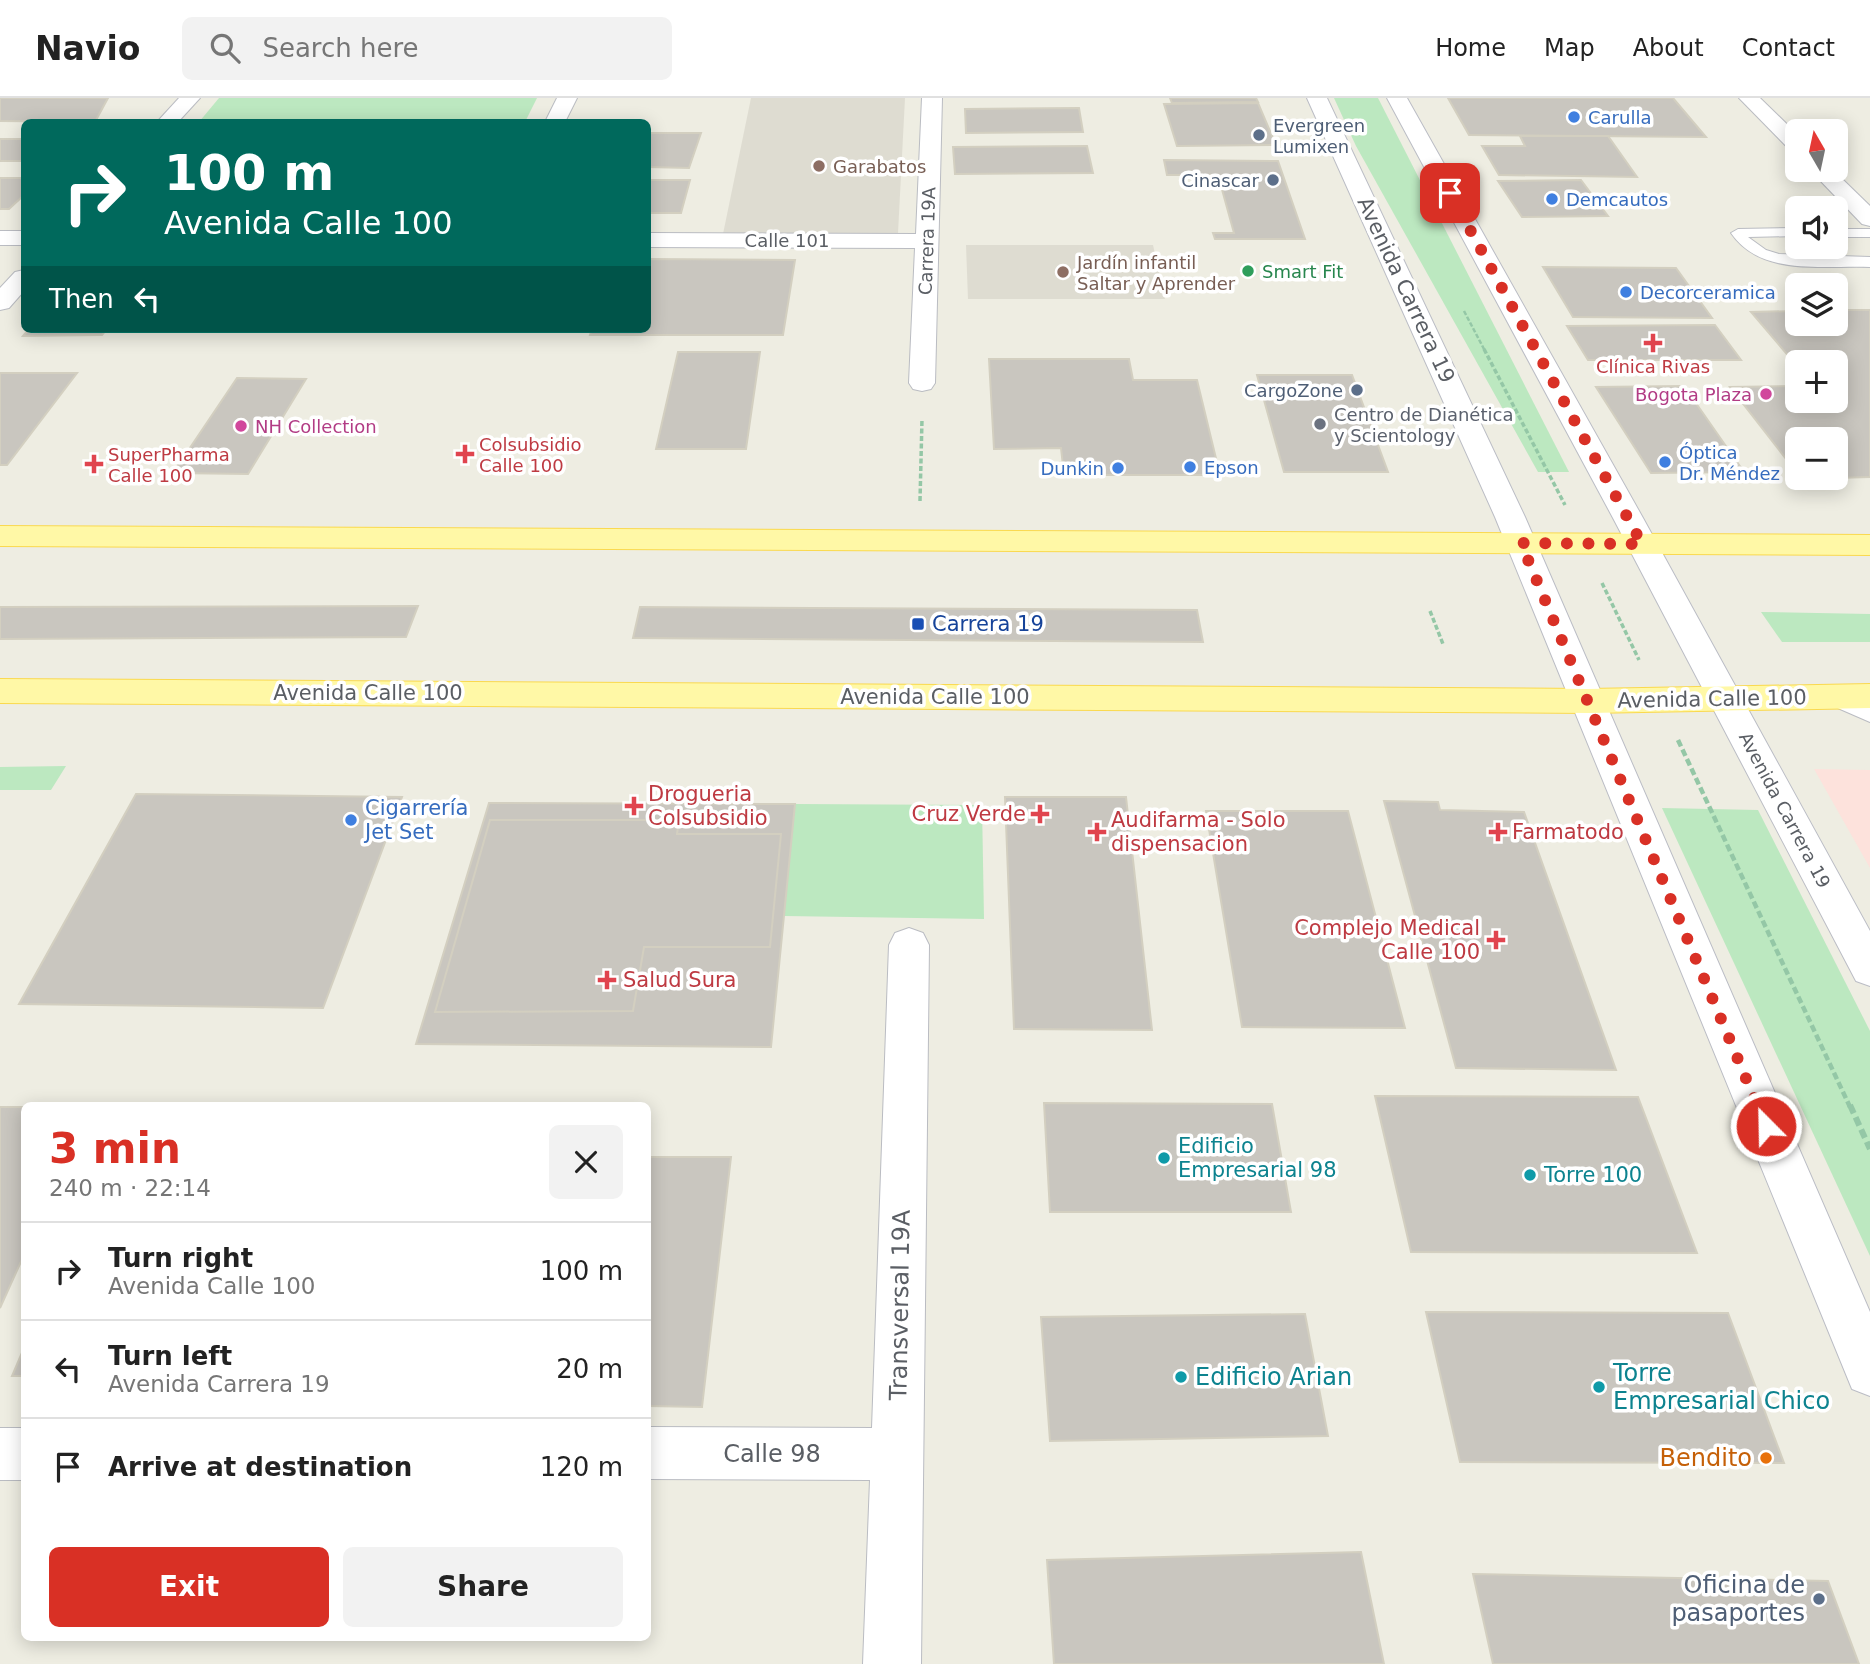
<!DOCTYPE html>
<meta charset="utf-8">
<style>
body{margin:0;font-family:"DejaVu Sans",sans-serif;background:#f2f2f2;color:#222;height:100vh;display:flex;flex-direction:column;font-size:26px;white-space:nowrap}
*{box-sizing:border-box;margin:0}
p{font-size:23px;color:#767676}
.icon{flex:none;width:38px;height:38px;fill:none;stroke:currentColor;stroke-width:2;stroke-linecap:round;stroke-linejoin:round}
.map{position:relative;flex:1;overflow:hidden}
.details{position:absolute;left:21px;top:1004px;width:630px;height:539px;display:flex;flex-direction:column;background:#fff;border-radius:10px;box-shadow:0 4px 18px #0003}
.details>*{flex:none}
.guide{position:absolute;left:21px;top:21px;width:630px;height:214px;border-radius:10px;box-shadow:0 4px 18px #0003;background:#00695c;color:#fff;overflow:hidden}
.needle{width:46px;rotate:351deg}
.controls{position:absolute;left:1785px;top:21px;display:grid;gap:14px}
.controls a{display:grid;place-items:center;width:63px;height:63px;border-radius:10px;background:#fff;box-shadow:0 4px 18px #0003;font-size:35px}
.pin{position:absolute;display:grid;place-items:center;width:60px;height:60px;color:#fff;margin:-30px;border-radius:14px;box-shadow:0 4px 10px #0006}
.me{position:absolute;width:77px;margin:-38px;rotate:337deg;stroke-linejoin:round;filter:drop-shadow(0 0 5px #0008)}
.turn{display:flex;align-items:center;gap:24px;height:147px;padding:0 28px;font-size:32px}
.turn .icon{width:91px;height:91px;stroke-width:2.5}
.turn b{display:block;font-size:49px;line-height:60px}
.then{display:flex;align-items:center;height:66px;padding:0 28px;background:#0003;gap:14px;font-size:26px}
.round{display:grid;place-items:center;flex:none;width:74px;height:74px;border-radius:10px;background:#f2f2f2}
.overview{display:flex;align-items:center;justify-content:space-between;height:119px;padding:0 28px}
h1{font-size:42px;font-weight:600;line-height:52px;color:#d93025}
.action{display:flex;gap:14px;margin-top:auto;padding:14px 28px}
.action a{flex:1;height:80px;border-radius:10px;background:#d93025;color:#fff;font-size:28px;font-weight:600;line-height:80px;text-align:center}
.action a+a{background:#f2f2f2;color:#222}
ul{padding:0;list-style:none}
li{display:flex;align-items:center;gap:21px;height:98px;padding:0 28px;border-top:2px solid #e0e0e0}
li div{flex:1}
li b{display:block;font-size:26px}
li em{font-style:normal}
header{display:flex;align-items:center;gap:42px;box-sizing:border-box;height:98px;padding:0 35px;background:#fff;border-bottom:2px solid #e0e0e0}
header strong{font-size:33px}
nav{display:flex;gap:38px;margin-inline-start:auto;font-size:24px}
.search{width:490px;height:63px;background:#f2f2f2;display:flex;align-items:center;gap:18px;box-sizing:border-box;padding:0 24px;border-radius:10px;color:#767676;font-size:26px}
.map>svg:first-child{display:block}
</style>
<header>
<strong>Navio</strong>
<div class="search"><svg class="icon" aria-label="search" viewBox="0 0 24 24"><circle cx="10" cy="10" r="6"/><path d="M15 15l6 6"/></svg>Search here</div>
<nav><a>Home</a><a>Map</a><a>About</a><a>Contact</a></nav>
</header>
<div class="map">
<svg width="1870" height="1566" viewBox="0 0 1870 1566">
<rect width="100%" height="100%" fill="#eeede2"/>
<g fill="#dedcd1">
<path d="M751,0H905L898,135L723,136Z"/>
<path d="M966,147H1153L1165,201H968Z"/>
</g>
<path fill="#fde2dc" d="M1814,671L1870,672V770Z"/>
<g fill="#bce8c0">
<path d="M219,0H537L525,24H199Z"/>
<path d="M1334,0H1378L1569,374H1538L1356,48Z"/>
<path d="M1761,514L1870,516V544H1782Z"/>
<path d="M66,668L51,692H0V669Z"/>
<path d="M795,706L982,707L984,821L784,818Z"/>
<path d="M1662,710L1758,712L1870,933V1158Z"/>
</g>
<g fill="#c9c6bf" stroke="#d3cfc0" stroke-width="2">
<path d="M0,0H108L95,24L0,23Z"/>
<path d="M1170,0H1256L1258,4L1172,5Z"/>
<path d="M1448,0H1673L1706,39L1469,37Z"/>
<path d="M1258,5L1276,47L1177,48L1164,6Z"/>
<path d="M1079,10L1083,34L966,35L965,11Z"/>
<path d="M648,35H701L689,70L648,69Z"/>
<path d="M1520,38H1608L1637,79L1499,77L1482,48H1525Z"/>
<rect x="0" y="41" width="24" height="22"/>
<path d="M1087,48L1093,75L955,76L953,49Z"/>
<path d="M1164,62L1278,63L1305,141H1215L1213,135H1234L1218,77H1167Z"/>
<path d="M0,80H24V97L9,111H0Z"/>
<path d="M648,82H690L681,115H648Z"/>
<path d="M1581,82L1608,118L1522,119L1498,83Z"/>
<path d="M648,161L795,162L783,237H590L592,231H648Z"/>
<path d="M1543,169L1676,170L1712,220L1573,219Z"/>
<path d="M1836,212H1870V379L1836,380V341H1797V375L1730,289L1797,288V303H1836V264H1797V268L1751,214L1797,213V226H1836Z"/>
<path d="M1715,227L1741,262H1588L1567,228Z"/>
<path d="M29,231H107L102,237L23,238Z"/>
<path d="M678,254H760L746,351H656Z"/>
<path d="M989,261H1129L1133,282H1197L1220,377H1064L1061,350L994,351Z"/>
<path d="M0,275H77L7,367H0Z"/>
<path d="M1257,277H1352L1388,374H1284Z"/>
<path d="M237,280L306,281L248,376L173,375Z"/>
<path d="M1684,288L1744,374L1651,375L1596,289Z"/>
<path d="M418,508L406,539L0,541V509Z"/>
<path d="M640,509L1197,512L1203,544L633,540Z"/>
<path d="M136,696L402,699L323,910L19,906Z"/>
<path d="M1005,699H1126L1152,932L1014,931Z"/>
<path d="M1384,703L1438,704L1440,712L1524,714L1616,972L1456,970Z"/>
<path d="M489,705L795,706L771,949L416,946Z"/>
<path d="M1206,713H1348L1405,930L1242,929Z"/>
<path d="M490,722H679L677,736H781L770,849H644L633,913L435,914Z"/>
<path d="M1375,998L1638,999L1697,1155L1411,1154Z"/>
<path d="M1044,1005L1272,1006L1291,1114H1050Z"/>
<path d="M0,1009H24V1157L0,1210Z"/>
<path d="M648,1059H731L702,1309L648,1308Z"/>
<path d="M1426,1214L1728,1215L1784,1365L1460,1364Z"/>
<path d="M1305,1216L1328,1338L1050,1343L1041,1219Z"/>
<path d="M24,1250V1278H12Z"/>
<path d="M1361,1454L1384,1566H1054L1047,1462Z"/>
<path d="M1473,1476L1828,1483L1859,1566H1493Z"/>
</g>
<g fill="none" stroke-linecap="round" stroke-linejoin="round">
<defs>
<g id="service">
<path d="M1797,130V138L1748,139L1766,152L1779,156L1870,159V169C1823,167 1761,179 1731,135L1738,131Z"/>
<rect x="1836" y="131" width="34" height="8"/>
<path d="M1832,591L1870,607V624L1824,604L1821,599L1824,594Z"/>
</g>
<g id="minor">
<path d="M179,0H200L178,24H157Z"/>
<path d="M557,0H577L565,24H545Z"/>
<path d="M922,0H942L935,285L931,291L922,293L913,291L909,285L915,150L648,149V135L916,136Z"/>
<path d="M1739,0H1760L1797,36V54L1790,52Z"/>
<path d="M1810,72H1833L1870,108V128L1862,126Z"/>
<rect x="0" y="133" width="24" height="14"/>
<path d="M24,172V193L9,210L0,212V190L15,174Z"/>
<path d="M909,830L923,835L929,847L921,1566H863L870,1382L648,1381V1329L872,1330L889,847L895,835Z"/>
<rect x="0" y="1330" width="24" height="52"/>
</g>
<g id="secondary">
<path d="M1307,0H1327L1525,419L1870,1214V1298L1852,1291L1495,419Z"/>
<path d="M1387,0H1407L1643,420L1870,833V888L1856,883L1613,420Z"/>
</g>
<g id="primary">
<path d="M0,428L1870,437V457L0,448Z"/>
<path d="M0,581L1588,591L1870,586V610L1588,615L0,605Z"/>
</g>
</defs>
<use href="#service" stroke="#babcc2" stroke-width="2"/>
<use href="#minor" stroke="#babcc2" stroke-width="2"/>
<use href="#secondary" stroke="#bbbdc5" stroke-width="2"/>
<use href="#primary" stroke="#fad94f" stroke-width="2"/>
<path stroke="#94c7a6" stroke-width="2.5" stroke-dasharray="4.5 2" stroke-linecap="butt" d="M1464,213L1485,253"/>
<g stroke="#94c7a6" stroke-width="3.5" stroke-dasharray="5 2.5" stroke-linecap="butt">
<path d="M1484,251L1565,407"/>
<path d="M920,403L922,321"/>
<path d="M1602,485L1639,562"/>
<path d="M1430,513L1443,546"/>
</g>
<path stroke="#94c7a6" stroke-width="4.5" stroke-dasharray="7 3.5" stroke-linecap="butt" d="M1678,642L1850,1009"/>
<path stroke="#94c7a6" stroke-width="6" stroke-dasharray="9 4.5" stroke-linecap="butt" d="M1850,1007L1870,1051"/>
<use href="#service" fill="#fff" fill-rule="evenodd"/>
<use href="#minor" fill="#fff" fill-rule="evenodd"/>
<use href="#secondary" fill="#fff" fill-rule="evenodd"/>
<use href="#primary" fill="#fff8a6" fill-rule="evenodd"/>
</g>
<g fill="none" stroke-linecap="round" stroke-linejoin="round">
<path stroke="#d93025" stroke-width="12" stroke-dasharray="0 21.6" d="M1450,95L1642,446L1521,445L1766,1028"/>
</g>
<g fill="#3f7fe0" stroke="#fff" stroke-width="2.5">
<circle cx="1574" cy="19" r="7"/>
<circle cx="1552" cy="101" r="7"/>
<circle cx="1626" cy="194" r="7"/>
<circle cx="1665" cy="364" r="7"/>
<circle cx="1190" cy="369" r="7"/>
<circle cx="1118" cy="370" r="7"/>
<circle cx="351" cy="722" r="7"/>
</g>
<g fill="#5c6f8a" stroke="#fff" stroke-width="2.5">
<circle cx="1259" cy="37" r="7"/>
<circle cx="1273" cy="82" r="7"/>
<circle cx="1357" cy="292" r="7"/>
<circle cx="1819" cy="1501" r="7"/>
</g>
<g fill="#8d6e63" stroke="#fff" stroke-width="2.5">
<circle cx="819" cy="68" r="7"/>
<circle cx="1063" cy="174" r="7"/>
</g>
<circle fill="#2e9e5b" stroke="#fff" stroke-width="2.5" cx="1248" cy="173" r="7"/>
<g fill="#e0444e" stroke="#fff" stroke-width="2.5">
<path d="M1649.5 234.5h7v7h7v7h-7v7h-7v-7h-7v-7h7z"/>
<path d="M461.5 345.5h7v7h7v7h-7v7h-7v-7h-7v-7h7z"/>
<path d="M90.5 355.5h7v7h7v7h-7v7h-7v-7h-7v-7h7z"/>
<path d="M630.5 697.5h7v7h7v7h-7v7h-7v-7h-7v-7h7z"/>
<path d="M1036.5 705.5h7v7h7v7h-7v7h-7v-7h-7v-7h7z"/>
<path d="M1093.5 723.5h7v7h7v7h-7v7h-7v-7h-7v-7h7z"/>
<path d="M1494.5 723.5h7v7h7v7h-7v7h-7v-7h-7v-7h7z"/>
<path d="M1492.5 831.5h7v7h7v7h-7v7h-7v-7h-7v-7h7z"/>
<path d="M603.5 871.5h7v7h7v7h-7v7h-7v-7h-7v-7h7z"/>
</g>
<g fill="#d1479c" stroke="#fff" stroke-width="2.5">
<circle cx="1766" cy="296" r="7"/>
<circle cx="241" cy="328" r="7"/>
</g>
<circle fill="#6b7280" stroke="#fff" stroke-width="2.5" cx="1320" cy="326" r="7"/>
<rect fill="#1a4fb4" stroke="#fff" stroke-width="2.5" x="911" y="519" width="14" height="14" rx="3.5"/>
<g fill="#0f9aa8" stroke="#fff" stroke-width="2.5">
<circle cx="1164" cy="1060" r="7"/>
<circle cx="1530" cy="1077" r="7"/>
<circle cx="1181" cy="1279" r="7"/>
<circle cx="1599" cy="1289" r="7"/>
</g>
<circle fill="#e8710a" stroke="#fff" stroke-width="2.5" cx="1766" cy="1360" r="7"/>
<g text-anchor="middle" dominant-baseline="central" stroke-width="7" stroke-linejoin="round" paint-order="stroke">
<g font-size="18" fill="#366cbe" stroke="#fff" text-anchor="start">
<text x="1588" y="19">Carulla</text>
<text x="1566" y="101">Demcautos</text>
<text x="1640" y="194">Decorceramica</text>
<text x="1679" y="354">Óptica<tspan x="1679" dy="21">Dr. Méndez</tspan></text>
<text x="1204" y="369">Epson</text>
<text x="1104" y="370" text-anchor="end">Dunkin</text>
</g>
<g font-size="18" fill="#4e5e75" stroke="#fff" text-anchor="end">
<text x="1273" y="27" text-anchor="start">Evergreen<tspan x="1273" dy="21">Lumixen</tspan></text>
<text x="1259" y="82">Cinascar</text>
<text x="1343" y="292">CargoZone</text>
</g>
<g font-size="18" fill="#785e54" stroke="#fff" text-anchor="start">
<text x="833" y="68">Garabatos</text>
<text x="1077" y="164">Jardín infantil<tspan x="1077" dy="21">Saltar y Aprender</tspan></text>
</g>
<g font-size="18" fill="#5a5e64" stroke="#fff">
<text x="787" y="142">Calle 101</text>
<text transform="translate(927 143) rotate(-88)">Carrera 19A</text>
<text transform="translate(1785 712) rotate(62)">Avenida Carrera 19</text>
</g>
<g font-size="18" fill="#27864d" stroke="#fff" text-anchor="start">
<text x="1262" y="173">Smart Fit</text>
</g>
<g font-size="18" fill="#be3a42" stroke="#fff" text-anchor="start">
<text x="1653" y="268" text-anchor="middle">Clínica Rivas</text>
<text x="479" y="346">Colsubsidio<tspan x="479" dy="21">Calle 100</tspan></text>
<text x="108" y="356">SuperPharma<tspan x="108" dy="21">Calle 100</tspan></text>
</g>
<g font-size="18" fill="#b23c85" stroke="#fff" text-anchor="end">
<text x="1752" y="296">Bogota Plaza</text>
<text x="255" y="328" text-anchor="start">NH Collection</text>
</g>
<g font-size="18" fill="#5b616d" stroke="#fff" text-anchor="start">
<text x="1334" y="316">Centro de Dianética<tspan x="1334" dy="21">y Scientology</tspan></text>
</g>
<g font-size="21" fill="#5a5e64" stroke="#fff">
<text transform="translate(1406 192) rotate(65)">Avenida Carrera 19</text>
<text x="368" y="595">Avenida Calle 100</text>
<text x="935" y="599">Avenida Calle 100</text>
<text transform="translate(1712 601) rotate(-1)">Avenida Calle 100</text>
</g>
<g font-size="21" fill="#164399" stroke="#fff" text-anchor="start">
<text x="932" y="526">Carrera 19</text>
</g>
<g font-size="21" fill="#be3a42" stroke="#fff" text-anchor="start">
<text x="648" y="696">Drogueria<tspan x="648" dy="24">Colsubsidio</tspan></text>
<text x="1026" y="716" text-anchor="end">Cruz Verde</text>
<text x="1111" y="722">Audifarma - Solo<tspan x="1111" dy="24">dispensacion</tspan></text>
<text x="1512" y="734">Farmatodo</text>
<text x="1480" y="830" text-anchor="end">Complejo Medical<tspan x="1480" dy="24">Calle 100</tspan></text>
<text x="623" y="882">Salud Sura</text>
</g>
<g font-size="21" fill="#366cbe" stroke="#fff" text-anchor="start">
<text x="365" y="710">Cigarrería<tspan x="365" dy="24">Jet Set</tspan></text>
</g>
<g font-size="21" fill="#0d838f" stroke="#fff" text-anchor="start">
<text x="1178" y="1048">Edificio<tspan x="1178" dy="24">Empresarial 98</tspan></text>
<text x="1544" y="1077">Torre 100</text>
</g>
<g font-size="24" fill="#5a5e64" stroke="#fff">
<text transform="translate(900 1207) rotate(-89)">Transversal 19A</text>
<text x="772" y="1356">Calle 98</text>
</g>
<g font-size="24" fill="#0d838f" stroke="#fff" text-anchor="start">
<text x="1613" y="1275">Torre<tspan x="1613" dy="28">Empresarial Chico</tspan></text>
<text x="1195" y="1279">Edificio Arian</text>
</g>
<g font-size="24" fill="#c56008" stroke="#fff" text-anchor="end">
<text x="1752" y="1360">Bendito</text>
</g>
<g font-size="24" fill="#4e5e75" stroke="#fff" text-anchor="end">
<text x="1805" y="1487">Oficina de<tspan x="1805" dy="28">pasaportes</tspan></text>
</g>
</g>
</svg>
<div class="controls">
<a><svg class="needle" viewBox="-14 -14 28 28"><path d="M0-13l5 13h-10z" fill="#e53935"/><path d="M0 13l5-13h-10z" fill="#767676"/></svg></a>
<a><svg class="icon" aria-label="sound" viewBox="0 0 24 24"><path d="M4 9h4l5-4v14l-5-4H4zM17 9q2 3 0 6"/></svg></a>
<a><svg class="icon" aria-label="layers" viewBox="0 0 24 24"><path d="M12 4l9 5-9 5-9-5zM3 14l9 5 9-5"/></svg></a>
<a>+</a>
<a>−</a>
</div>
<div class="pin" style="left:1450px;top:95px;background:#d93025"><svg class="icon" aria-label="arrive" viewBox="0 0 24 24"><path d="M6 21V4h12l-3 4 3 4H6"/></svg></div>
<svg class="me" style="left:1766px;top:1028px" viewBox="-20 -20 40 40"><circle r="17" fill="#d93025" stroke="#fff" stroke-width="3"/><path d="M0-11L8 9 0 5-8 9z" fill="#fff"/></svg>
<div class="guide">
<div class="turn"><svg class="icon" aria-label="right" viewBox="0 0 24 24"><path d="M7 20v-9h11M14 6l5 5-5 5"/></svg><div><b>100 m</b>Avenida Calle 100</div></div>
<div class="then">Then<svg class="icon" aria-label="left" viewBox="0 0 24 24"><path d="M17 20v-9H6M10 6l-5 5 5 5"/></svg></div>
</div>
<section class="details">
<div class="overview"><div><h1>3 min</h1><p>240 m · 22:14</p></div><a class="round"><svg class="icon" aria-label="close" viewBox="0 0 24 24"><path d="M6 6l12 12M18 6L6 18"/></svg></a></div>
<ul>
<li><svg class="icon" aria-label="right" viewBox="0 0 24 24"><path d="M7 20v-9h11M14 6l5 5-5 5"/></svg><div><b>Turn right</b><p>Avenida Calle 100</p></div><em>100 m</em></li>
<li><svg class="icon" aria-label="left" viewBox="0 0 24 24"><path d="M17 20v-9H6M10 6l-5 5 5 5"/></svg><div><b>Turn left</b><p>Avenida Carrera 19</p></div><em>20 m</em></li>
<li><svg class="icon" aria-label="arrive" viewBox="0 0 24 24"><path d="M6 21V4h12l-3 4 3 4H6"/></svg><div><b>Arrive at destination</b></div><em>120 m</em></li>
</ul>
<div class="action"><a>Exit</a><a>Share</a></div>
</section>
</div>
